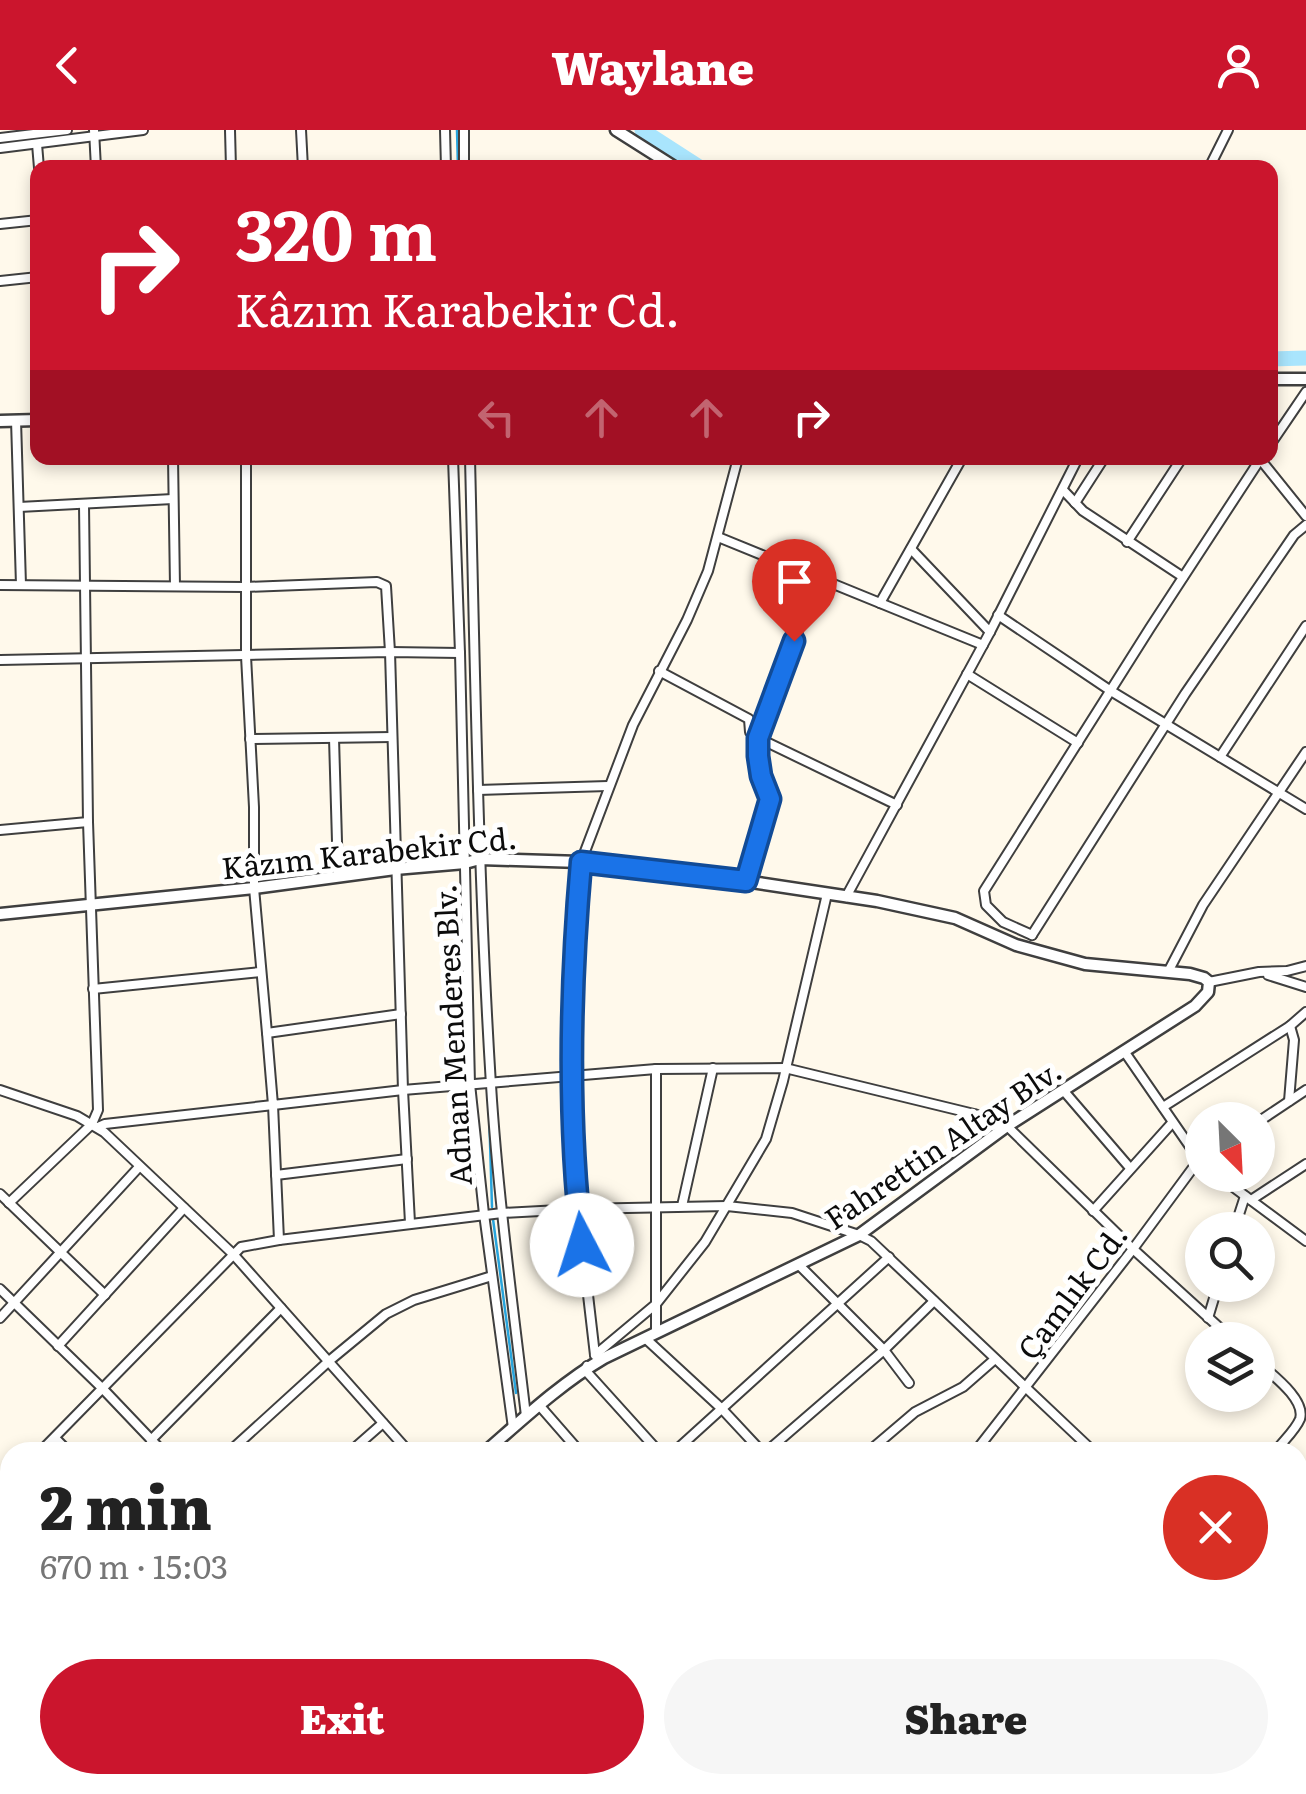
<!DOCTYPE html>
<meta charset="utf-8">
<style>
body{margin:0;font-family:Literata,serif;background:#f6f6f6;color:#222;height:100vh;display:flex;flex-direction:column;font-size:38px;white-space:nowrap}
*{box-sizing:border-box;margin:0}
p{font-size:32px;color:#767676}
.icon{flex:none;width:55px;height:55px;fill:none;stroke:currentColor;stroke-width:2;stroke-linecap:round;stroke-linejoin:round}
.map{position:relative;flex:1;overflow:hidden}
.details{position:absolute;left:0px;top:1312px;width:1308px;height:352px;display:flex;flex-direction:column;background:#fff;border-radius:30px 30px 0 0;box-shadow:0 5px 15px #0003}
.details>*{flex:none}
.banner{position:absolute;left:30px;top:30px;width:1248px;height:305px;border-radius:20px;box-shadow:0 5px 15px #0003;background:#cb152d;color:#fff;overflow:hidden}
.needle{width:65px;rotate:156deg}
.tools{position:absolute;left:1185px;top:972px;display:grid;gap:20px}
.tools a{display:grid;place-items:center;width:90px;height:90px;border-radius:50%;background:#fff;box-shadow:0 5px 15px #0003;font-size:50px}
.pin{position:absolute;display:grid;place-items:center;width:85px;height:85px;color:#fff;margin:-102px -42px;border-radius:50% 50% 50% 0;rotate:-45deg;box-shadow:0 0 10px #0007}
.pin .icon{rotate:45deg}
.me{position:absolute;width:110px;margin:-55px;rotate:355deg;stroke-linejoin:round;filter:drop-shadow(0 0 8px #0008)}
.turn{display:flex;align-items:center;gap:35px;height:210px;padding:0 40px;font-size:45px}
.turn .icon{width:130px;height:130px;stroke-width:2.5}
.turn b{display:block;font-size:70px;line-height:85px}
.lanes{display:flex;align-items:center;height:95px;padding:0 40px;background:#0003;justify-content:center;gap:50px;direction:ltr}
.lanes .off{opacity:.35}
.round{display:grid;place-items:center;flex:none;width:105px;height:105px;border-radius:52px;background:#f6f6f6}
.headline{display:flex;align-items:center;justify-content:space-between;height:170px;padding:0 40px}
h1{font-size:60px;font-weight:800;line-height:75px}
.button{display:flex;gap:20px;margin-top:auto;padding:20px 40px}
.button a{flex:1;height:115px;border-radius:60px;background:#cb152d;color:#fff;font-size:40px;font-weight:800;line-height:115px;text-align:center}
.button a+a{background:#f6f6f6;color:#222}
header{display:flex;justify-content:space-between;align-items:center;height:130px;padding:0 40px;background:#cb152d;color:#fff;font-size:45px;font-weight:800}
.map>svg:first-child{display:block}
</style>
<header><svg class="icon" aria-label="back" viewBox="0 0 24 24"><path d="M15 5l-7 7 7 7"/></svg>Waylane<svg class="icon" aria-label="person" viewBox="0 0 24 24"><circle cx="12" cy="8" r="4"/><path d="M4 21q1-7 8-7t8 7"/></svg></header>
<div class="map">
<svg width="1306" height="1664" viewBox="0 0 1306 1664">
<rect width="100%" height="100%" fill="#fff9eb"/>
<g fill="none" stroke-linecap="round" stroke-linejoin="round">
<g stroke="#28a4dc" stroke-width="2.5">
<path d="M457,0L458,38"/>
<path d="M466,328L467,349"/>
<path d="M489,979L492,1077"/>
<path d="M493,1089L516,1263"/>
<path d="M521,1315L522,1322"/>
<path d="M543,1664L548,1655"/>
</g>
<g stroke="#a9e5fd" stroke-width="15">
<path d="M642,0L701,38"/>
<path d="M1270,229L1306,228"/>
</g>
<defs>
<g id="minor">
<path d="M94,0L96,38"/>
<path d="M230,0L231,38"/>
<path d="M301,0L303,38"/>
<path d="M445,0L446,38"/>
<path d="M464,0V38"/>
<path d="M0,8L67,0"/>
<path d="M37,14L39,38"/>
<path d="M0,18L143,0"/>
<path d="M1209,38L1228,0"/>
<path d="M0,94L38,90"/>
<path d="M0,151L38,147"/>
<path d="M16,290L21,455"/>
<path d="M1270,315L1306,262"/>
<path d="M173,328L175,456"/>
<path d="M246,328V526L254,677V758L267,903"/>
<path d="M453,328L460,523L470,954L484,1084L513,1298"/>
<path d="M470,328C475,537 478,746 491,955C498,1066 513,1176 526,1286"/>
<path d="M1260,329L1306,386"/>
<path d="M1063,360L1083,381L1183,447"/>
<path d="M1075,373L1104,328"/>
<path d="M19,377L173,369"/>
<path d="M718,407L880,473L962,328"/>
<path d="M1127,412L1182,328"/>
<path d="M911,419L990,502"/>
<path d="M0,455L245,457L377,452L386,456L390,522L403,960L410,1093"/>
<path d="M880,473L983,515"/>
<path d="M998,485L1111,561L1306,679"/>
<path d="M0,530L390,522L460,523"/>
<path d="M659,541L749,589L750,602L758,608L897,675"/>
<path d="M967,544L1078,613"/>
<path d="M334,608L338,746"/>
<path d="M250,609L392,607"/>
<path d="M1220,627L1306,496"/>
<path d="M478,660L608,656"/>
<path d="M0,700L88,692"/>
<path d="M745,751L770,669L761,646L757,626L758,608L818,447"/>
<path d="M846,767L990,502L1078,328"/>
<path d="M1032,805L1003,792L986,775L984,761L1150,498L1261,328"/>
<path d="M1032,805L1185,564L1294,405L1306,395"/>
<path d="M1168,842L1203,775L1306,622"/>
<path d="M1268,845L1306,857"/>
<path d="M1209,852L1259,842L1287,841L1306,836"/>
<path d="M93,859L260,842"/>
<path d="M401,884L267,903L273,975L403,960L656,939L785,938L974,984L1007,996L1133,1119L1233,1210"/>
<path d="M1124,921L1202,1034"/>
<path d="M656,939V1202"/>
<path d="M0,960L77,986L104,1002L233,1124L409,1322"/>
<path d="M1063,960L1130,1038"/>
<path d="M1289,971L1294,910L1290,896"/>
<path d="M1163,977L1290,896L1306,882"/>
<path d="M1258,992L1306,960"/>
<path d="M98,997L105,994L273,975L279,1110"/>
<path d="M276,1045L407,1029"/>
<path d="M1217,1045L1306,1111"/>
<path d="M0,1064L105,1165"/>
<path d="M1251,1070L1306,1034"/>
<path d="M9,1073L92,994L98,980L88,692L84,375"/>
<path d="M682,1076L713,938"/>
<path d="M1093,1081L1172,993"/>
<path d="M1234,1100L1245,1066"/>
<path d="M798,1134L884,1220L909,1253"/>
<path d="M0,1159L103,1259L163,1322"/>
<path d="M0,1188L139,1037"/>
<path d="M1208,1188L1218,1155"/>
<path d="M645,1208L722,1279L762,1322"/>
<path d="M58,1216L184,1078"/>
<path d="M595,1225L578,1079L573,947L574,820L581,732L633,595L687,490L708,441L738,328"/>
<path d="M595,1225L656,1174L705,1112L766,1009L783,951L827,764"/>
<path d="M1258,1232C1271,1244 1306,1269 1300,1289C1295,1301 1282,1312 1275,1322"/>
<path d="M587,1236L585,1240L659,1322"/>
<path d="M539,1275L580,1322"/>
<path d="M55,1308L69,1322"/>
<path d="M151,1310L281,1178"/>
<path d="M40,1322L241,1117L279,1110L502,1083L578,1079L727,1076L792,1083L859,1105L871,1111L1094,1322"/>
<path d="M229,1322L329,1231L386,1184L414,1170L492,1146"/>
<path d="M350,1322L383,1293"/>
<path d="M674,1322L889,1127"/>
<path d="M766,1322L884,1220L934,1171"/>
<path d="M868,1322L915,1282L963,1257L995,1229"/>
<path d="M975,1322L1133,1119L1198,1031L1202,1028"/>
<path d="M1298,1359L1306,1366"/>
<path d="M0,1363L10,1353"/>
<path d="M0,1472L10,1485"/>
<path d="M1298,1507L1306,1514"/>
<path d="M1298,1580L1306,1570"/>
<path d="M0,1608L10,1600"/>
<path d="M145,1655L152,1664"/>
<path d="M3,1664L13,1655"/>
<path d="M691,1664L700,1655"/>
<path d="M1216,1664L1225,1655"/>
<path d="M1261,1664L1268,1655"/>
</g>
<g id="tertiary">
<path d="M616,0L676,38"/>
<path d="M1270,249H1306"/>
<path d="M0,291L38,290"/>
<path d="M0,784L254,758L395,739L465,733L480,729L581,732L745,751L877,771L955,788L1016,815L1085,834L1190,844L1204,848L1209,852L1208,862L1195,876L1007,996L859,1105L604,1228C560,1254 523,1289 485,1322"/>
<path d="M95,1664L105,1655"/>
</g>
</defs>
<use href="#minor" stroke="#3f3f3f" stroke-width="12"/>
<use href="#tertiary" stroke="#3f3f3f" stroke-width="15"/>
<use href="#minor" stroke="#fff" stroke-width="8"/>
<use href="#tertiary" stroke="#fff" stroke-width="10"/>
</g>
<g fill="none" stroke-linecap="round" stroke-linejoin="round">
<defs>
<path id="route" d="M582,1115C567,989 570,858 581,732L746,751L770,669L761,646L758,626V608L794,511"/>
</defs>
<use href="#route" stroke="#114b97" stroke-width="25"/>
<use href="#route" stroke="#1a73e8" stroke-width="18"/>
</g>
<g text-anchor="middle" dominant-baseline="central" stroke-width="10" stroke-linejoin="round" paint-order="stroke">
<g font-size="30" fill="#0c0c0c" stroke="#fff">
<text transform="translate(369 721) rotate(-6)">Kâzım Karabekir Cd.</text>
<text transform="translate(451 905) rotate(-93)">Adnan Menderes Blv.</text>
<text transform="translate(942 1013) rotate(-34)">Fahrettin Altay Blv.</text>
<text transform="translate(1071 1161) rotate(-53)">Çamlık Cd.</text>
</g>
</g>
</svg>
<div class="tools">
<a><svg class="needle" viewBox="-14 -14 28 28"><path d="M0-13l5 13h-10z" fill="#e53935"/><path d="M0 13l5-13h-10z" fill="#767676"/></svg></a>
<a><svg class="icon" aria-label="search" viewBox="0 0 24 24"><circle cx="10" cy="10" r="6"/><path d="M15 15l6 6"/></svg></a>
<a><svg class="icon" aria-label="layers" viewBox="0 0 24 24"><path d="M12 4l9 5-9 5-9-5zM3 14l9 5 9-5"/></svg></a>
</div>
<div class="pin" style="left:794px;top:511px;background:#d93025"><svg class="icon" aria-label="arrive" viewBox="0 0 24 24"><path d="M6 21V4h12l-3 4 3 4H6"/></svg></div>
<svg class="me" style="left:582px;top:1115px" viewBox="-20 -20 40 40"><circle r="19" fill="#fff"/><path d="M0-13L10 11 0 6-10 11z" fill="#1a73e8"/></svg>
<div class="banner">
<div class="turn"><svg class="icon" aria-label="right" viewBox="0 0 24 24"><path d="M7 20v-9h11M14 6l5 5-5 5"/></svg><div><b>320 m</b>Kâzım Karabekir Cd.</div></div>
<div class="lanes"><svg class="icon off" aria-label="left" viewBox="0 0 24 24"><path d="M17 20v-9H6M10 6l-5 5 5 5"/></svg><svg class="icon off" aria-label="ahead" viewBox="0 0 24 24"><path d="M12 20V5M6 11l6-6 6 6"/></svg><svg class="icon off" aria-label="ahead" viewBox="0 0 24 24"><path d="M12 20V5M6 11l6-6 6 6"/></svg><svg class="icon" aria-label="right" viewBox="0 0 24 24"><path d="M7 20v-9h11M14 6l5 5-5 5"/></svg></div>
</div>
<section class="details">
<div class="headline"><div><h1>2 min</h1><p>670 m · 15:03</p></div><a class="round" style="background:#d93025;color:#fff"><svg class="icon" aria-label="close" viewBox="0 0 24 24"><path d="M6 6l12 12M18 6L6 18"/></svg></a></div>
<div class="button"><a>Exit</a><a>Share</a></div>
</section>
</div>
